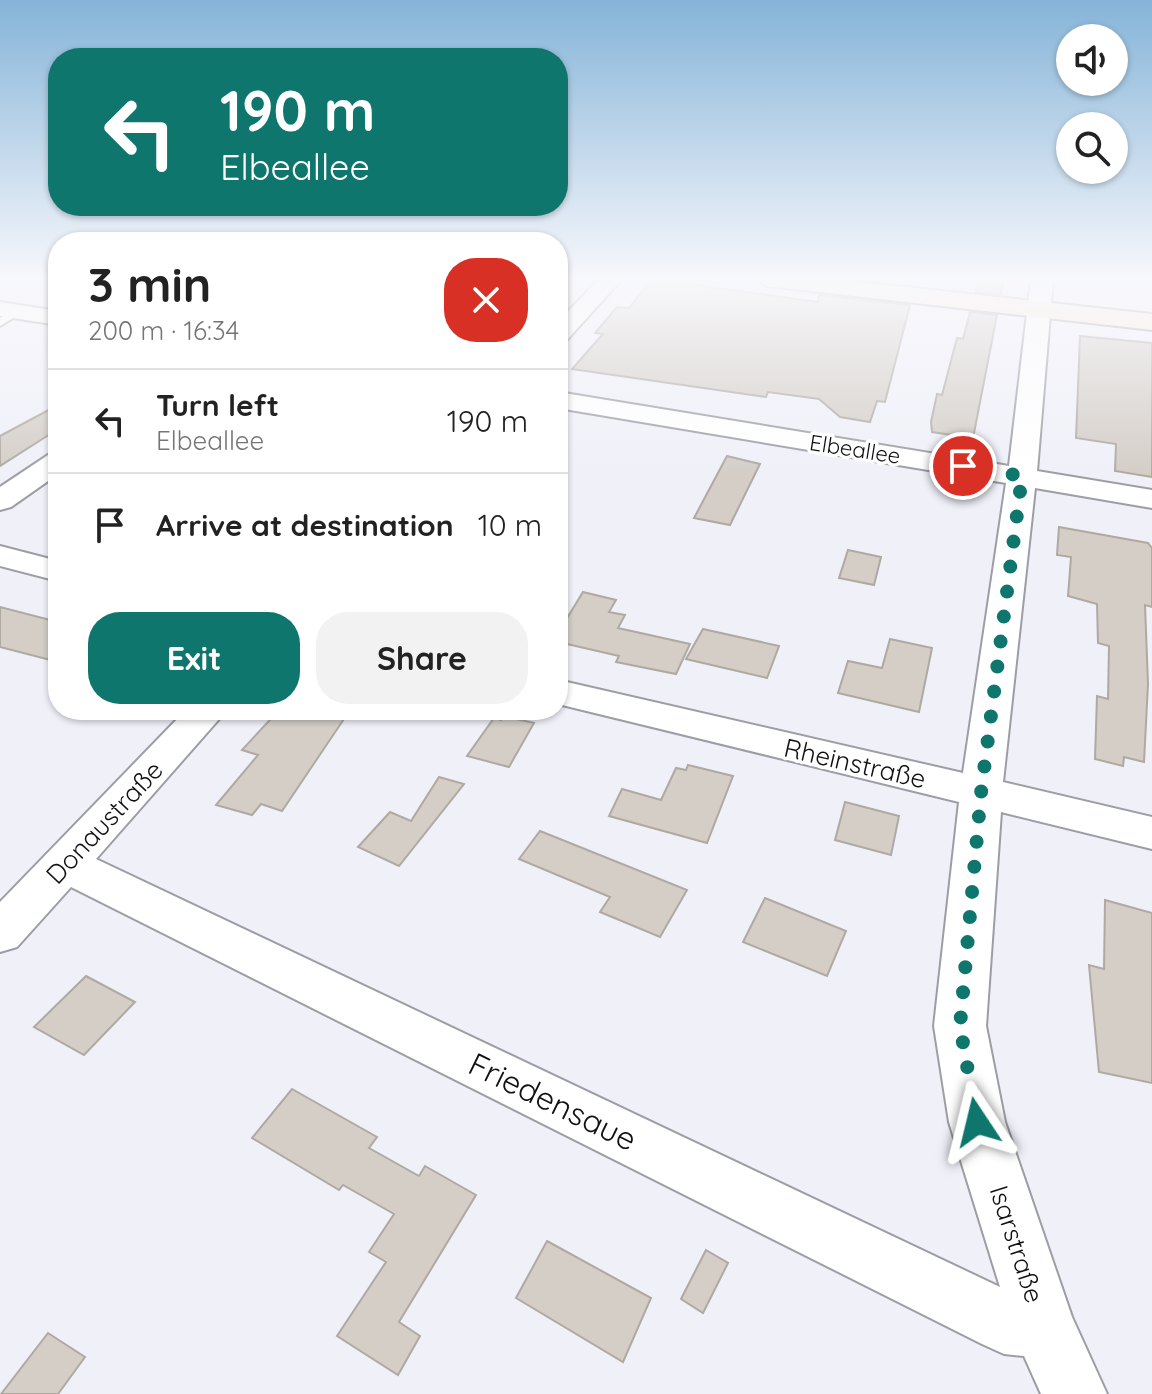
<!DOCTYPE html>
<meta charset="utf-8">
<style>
body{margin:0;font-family:Quicksand,sans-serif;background:#f2f2f2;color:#222;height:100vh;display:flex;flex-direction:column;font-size:30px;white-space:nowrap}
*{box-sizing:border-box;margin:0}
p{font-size:26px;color:#767676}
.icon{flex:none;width:44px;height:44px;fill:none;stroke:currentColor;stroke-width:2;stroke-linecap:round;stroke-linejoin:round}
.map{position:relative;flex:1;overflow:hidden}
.sheet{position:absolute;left:48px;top:232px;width:520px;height:488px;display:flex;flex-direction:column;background:#fff;border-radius:32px;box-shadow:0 2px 6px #0004}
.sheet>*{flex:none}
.guide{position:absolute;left:48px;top:48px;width:520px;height:168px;border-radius:32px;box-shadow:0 2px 6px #0004;background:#0f766e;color:#fff;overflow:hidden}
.buttons{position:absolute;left:1056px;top:24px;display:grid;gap:16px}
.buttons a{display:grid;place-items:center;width:72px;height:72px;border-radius:50%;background:#fff;box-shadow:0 2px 6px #0004;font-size:40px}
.pin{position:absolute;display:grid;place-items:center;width:68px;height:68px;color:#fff;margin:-34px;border:4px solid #fff;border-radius:50%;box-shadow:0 2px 8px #0007}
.me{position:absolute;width:88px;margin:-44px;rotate:350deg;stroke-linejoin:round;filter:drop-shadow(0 0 6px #0008)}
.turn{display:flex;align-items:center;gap:28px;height:168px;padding:0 40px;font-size:36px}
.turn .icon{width:104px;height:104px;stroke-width:2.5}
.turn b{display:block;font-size:56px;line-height:68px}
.round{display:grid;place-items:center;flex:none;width:84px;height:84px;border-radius:32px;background:#f2f2f2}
.head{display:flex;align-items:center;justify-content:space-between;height:136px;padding:0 40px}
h1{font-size:48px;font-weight:800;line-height:60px}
.primary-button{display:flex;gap:16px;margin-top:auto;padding:16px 40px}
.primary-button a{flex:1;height:92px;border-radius:32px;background:#0f766e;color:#fff;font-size:32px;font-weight:800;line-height:92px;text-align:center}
.primary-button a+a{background:#f2f2f2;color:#222}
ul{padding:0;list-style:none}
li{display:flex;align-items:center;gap:24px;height:104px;padding:0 40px;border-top:2px solid #e0e0e0}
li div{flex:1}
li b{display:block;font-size:30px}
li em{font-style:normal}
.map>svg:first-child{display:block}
</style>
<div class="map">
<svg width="1152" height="1394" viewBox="0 0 1152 1394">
<rect width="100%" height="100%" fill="#f0f0f9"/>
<g fill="#d4cec7" stroke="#afa9a2" stroke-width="2">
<path d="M652,279L818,302L819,295L910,305L885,402L877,401L870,422L840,417L819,399L768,392L766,397L572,369L603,334L595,333L617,307L629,308Z"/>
<path d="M979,279H1004L1001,294L976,292Z"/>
<path d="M970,312L997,315L973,438L932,432L931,422L937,394L942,395L957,338L963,339Z"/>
<path d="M1080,336L1152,343V477L1115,471L1116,444L1076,438Z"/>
<path d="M58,405V429L0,466V436Z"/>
<path d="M727,456L760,464L730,525L694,518Z"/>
<path d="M1059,527L1148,543L1152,548V607L1145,605L1148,684L1144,762L1124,757L1123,766L1095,759L1097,696L1108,699L1109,646L1098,643L1097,604L1068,596L1071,557L1057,555Z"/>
<path d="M848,550L881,557L874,585L839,578Z"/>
<path d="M583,592L616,600L609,612L625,615L618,628L690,644L676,674L616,662L619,656L558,642V633Z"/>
<path d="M0,607L58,622V662L0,647Z"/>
<path d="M703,629L779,646L767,678L686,659Z"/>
<path d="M890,639L932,648L919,712L838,693L848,661L882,668Z"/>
<path d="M279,710H350L282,811L261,804L252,815L216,805L258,755L242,750Z"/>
<path d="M503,716L534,723L509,767L467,756L494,718L501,720Z"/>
<path d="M688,765L733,776L707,843L609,816L622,789L661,800L676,768L686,770Z"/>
<path d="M439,777L464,784L399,866L358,847L390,812L411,821Z"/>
<path d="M845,802L899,816L891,855L835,840Z"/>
<path d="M540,831L687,890L660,937L600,912L610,897L519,859Z"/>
<path d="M765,898L846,931L827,976L743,942Z"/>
<path d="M1105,900L1152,913V1083L1099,1072L1089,965L1104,969Z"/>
<path d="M86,976L135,1002L84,1055L34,1027Z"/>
<path d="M292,1089L377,1137L369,1148L419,1176L425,1166L476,1195L399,1322L420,1336L398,1375L337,1336L386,1262L369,1252L394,1214L343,1185L339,1190L252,1138Z"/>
<path d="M547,1241L651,1298L623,1362L516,1298Z"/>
<path d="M706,1250L728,1263L703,1313L681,1299Z"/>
<path d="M48,1333L85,1357L58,1394H1Z"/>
</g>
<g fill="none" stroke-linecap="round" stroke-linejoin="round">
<defs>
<path id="lane" d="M14,310L23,312L0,326V318Z"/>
<g id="street">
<path d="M599,279H622L566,341L558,343V322Z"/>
<path d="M1031,279H1053L1037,471L1152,490V508L1035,488L1003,782L1152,817V849L1001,812L986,1026L1005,1122L1072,1317L1107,1394H1041L1024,1356L1004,1354L982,1344L71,887L17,947L0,952V902L186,710H227L96,859L1000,1287L949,1122L934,1026L959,802L558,704V680L963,773L1006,483L558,408V392L1009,466Z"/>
<path d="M0,302L58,311V325L0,316Z"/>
<path d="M58,452V474L11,507L0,510V487L48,455Z"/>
<path d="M0,546L58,561V581L0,566Z"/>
</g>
<path id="secondary" d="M755,279H832L1152,314V330L767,286Z"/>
</defs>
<use href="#lane" stroke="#9d9da5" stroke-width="4"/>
<use href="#street" stroke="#9d9da5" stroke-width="4"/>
<use href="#secondary" stroke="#9d9da5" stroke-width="4"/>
<use href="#lane" fill="#fff" fill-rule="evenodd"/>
<use href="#street" fill="#fff" fill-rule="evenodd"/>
<use href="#secondary" fill="#fcecd6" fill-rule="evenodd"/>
</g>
<linearGradient id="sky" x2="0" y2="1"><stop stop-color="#85b4d8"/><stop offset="0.59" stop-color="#f8f8fc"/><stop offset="1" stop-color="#f8f8fc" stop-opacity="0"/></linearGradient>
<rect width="1152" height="474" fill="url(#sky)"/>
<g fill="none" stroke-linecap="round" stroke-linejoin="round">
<path stroke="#0f766e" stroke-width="14" stroke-dasharray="0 25.2" d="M963,466L1022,476L981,793L960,1026L977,1122"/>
</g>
<g text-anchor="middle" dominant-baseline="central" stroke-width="7" stroke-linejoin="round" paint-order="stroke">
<g font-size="22" fill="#111114" stroke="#fff">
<text transform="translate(855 449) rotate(9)">Elbeallee</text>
</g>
<g font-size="26" fill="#111114" stroke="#fff">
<text transform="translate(855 763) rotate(13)">Rheinstraße</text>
<text transform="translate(104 822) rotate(-47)">Donaustraße</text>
<text transform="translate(1017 1244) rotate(72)">Isarstraße</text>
</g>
<g font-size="32" fill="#111114" stroke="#fff">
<text transform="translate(553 1101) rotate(26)">Friedensaue</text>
</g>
</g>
</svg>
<div class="buttons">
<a><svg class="icon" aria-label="sound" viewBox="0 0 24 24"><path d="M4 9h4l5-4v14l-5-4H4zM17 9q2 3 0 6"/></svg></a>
<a><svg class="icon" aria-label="search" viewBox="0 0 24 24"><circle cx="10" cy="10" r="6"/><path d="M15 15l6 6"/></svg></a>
</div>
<div class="pin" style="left:963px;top:466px;background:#d93025"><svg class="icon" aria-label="arrive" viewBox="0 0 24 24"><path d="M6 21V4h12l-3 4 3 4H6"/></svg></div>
<svg class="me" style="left:977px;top:1122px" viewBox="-20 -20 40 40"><path d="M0-17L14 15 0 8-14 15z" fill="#0f766e" stroke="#fff" stroke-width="4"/></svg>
<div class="guide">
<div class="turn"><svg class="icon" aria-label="left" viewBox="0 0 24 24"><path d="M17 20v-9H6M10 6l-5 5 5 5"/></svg><div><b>190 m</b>Elbeallee</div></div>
</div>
<section class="sheet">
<div class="head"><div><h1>3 min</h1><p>200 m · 16:34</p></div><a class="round" style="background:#d93025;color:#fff"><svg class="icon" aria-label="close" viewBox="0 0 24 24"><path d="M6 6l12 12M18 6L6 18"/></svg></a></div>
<ul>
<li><svg class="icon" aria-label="left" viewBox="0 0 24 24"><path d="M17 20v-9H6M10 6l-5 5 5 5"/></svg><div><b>Turn left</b><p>Elbeallee</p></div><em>190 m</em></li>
<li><svg class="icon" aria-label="arrive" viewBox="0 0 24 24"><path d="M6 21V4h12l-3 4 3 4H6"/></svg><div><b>Arrive at destination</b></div><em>10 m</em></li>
</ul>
<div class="primary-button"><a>Exit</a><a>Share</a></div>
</section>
</div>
